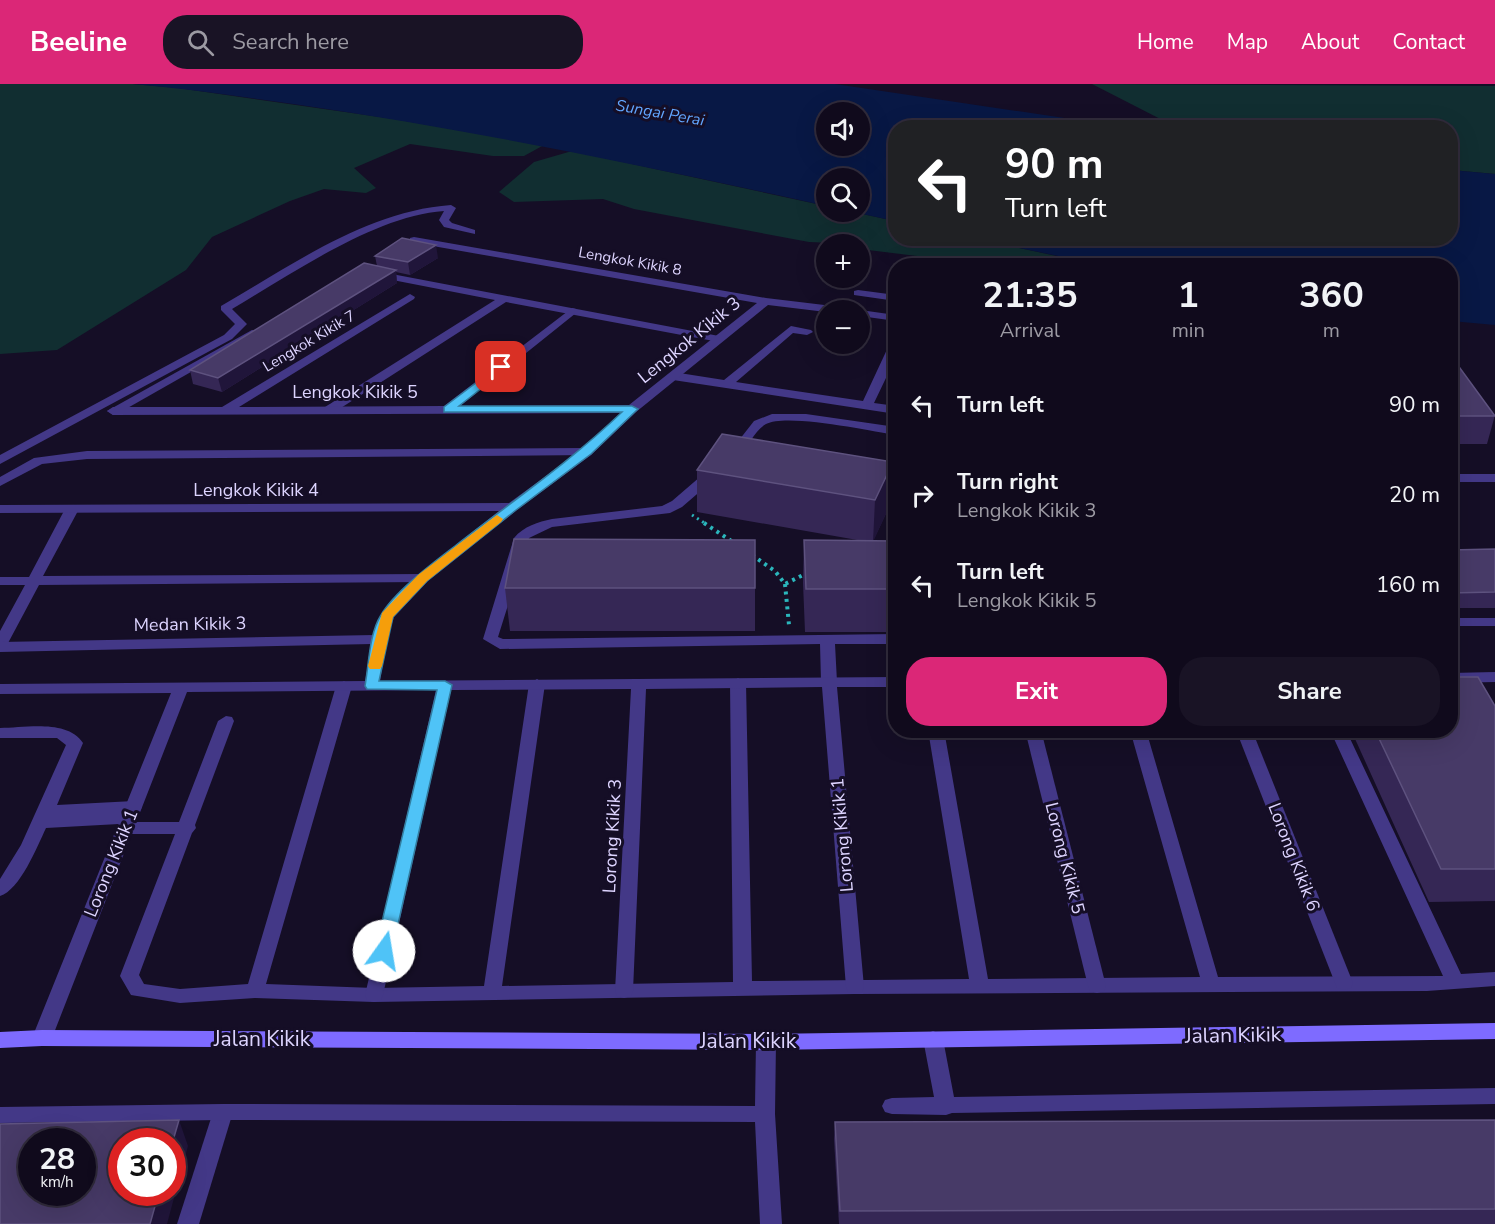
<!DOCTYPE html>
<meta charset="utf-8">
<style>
body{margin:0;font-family:"Nunito Sans",sans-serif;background:#191325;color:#f1f3f6;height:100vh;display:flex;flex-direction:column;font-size:22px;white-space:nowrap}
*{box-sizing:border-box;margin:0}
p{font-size:20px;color:#9c9aa3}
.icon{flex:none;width:33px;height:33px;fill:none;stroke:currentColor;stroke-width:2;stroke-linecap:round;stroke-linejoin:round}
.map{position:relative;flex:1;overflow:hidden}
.side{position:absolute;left:888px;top:174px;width:570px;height:480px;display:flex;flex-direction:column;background:#100a1c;border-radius:24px;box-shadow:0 6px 24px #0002,0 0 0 2px #302b3b}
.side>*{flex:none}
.guide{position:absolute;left:888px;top:36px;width:570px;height:126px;border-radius:24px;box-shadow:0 6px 24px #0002,0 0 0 2px #302b3b;background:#202124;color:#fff;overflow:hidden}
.buttons{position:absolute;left:816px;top:18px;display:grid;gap:12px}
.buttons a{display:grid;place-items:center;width:54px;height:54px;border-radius:50%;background:#100a1c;box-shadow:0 6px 24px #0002,0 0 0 2px #302b3b;font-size:30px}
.speed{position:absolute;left:18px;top:1044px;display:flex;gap:12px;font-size:30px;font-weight:700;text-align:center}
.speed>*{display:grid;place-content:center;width:78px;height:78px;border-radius:50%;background:#100a1c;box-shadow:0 6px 24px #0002,0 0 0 2px #302b3b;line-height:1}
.speed small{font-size:15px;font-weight:400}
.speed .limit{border:9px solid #d22;background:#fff;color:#111}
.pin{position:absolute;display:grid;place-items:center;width:51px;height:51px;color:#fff;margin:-26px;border-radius:12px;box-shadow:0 3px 9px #0006}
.me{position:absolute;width:66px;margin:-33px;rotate:13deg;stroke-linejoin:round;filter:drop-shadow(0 0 4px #0008)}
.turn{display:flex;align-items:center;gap:21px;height:126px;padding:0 18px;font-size:27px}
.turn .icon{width:78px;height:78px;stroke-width:2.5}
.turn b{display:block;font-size:42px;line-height:51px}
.eta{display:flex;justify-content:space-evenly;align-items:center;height:102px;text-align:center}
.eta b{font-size:36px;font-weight:700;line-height:42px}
.cta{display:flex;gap:12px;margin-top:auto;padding:12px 18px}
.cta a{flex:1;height:69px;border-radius:24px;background:#db2777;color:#fff;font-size:24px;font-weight:700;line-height:69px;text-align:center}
.cta a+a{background:#191325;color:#f1f3f6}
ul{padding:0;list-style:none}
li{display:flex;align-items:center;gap:18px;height:90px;padding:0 18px}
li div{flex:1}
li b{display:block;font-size:22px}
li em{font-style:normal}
header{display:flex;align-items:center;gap:36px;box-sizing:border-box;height:84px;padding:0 30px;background:#db2777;color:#fff}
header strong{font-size:28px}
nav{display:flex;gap:33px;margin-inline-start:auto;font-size:21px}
.search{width:420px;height:54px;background:#191325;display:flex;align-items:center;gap:15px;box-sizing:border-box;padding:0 21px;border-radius:24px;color:#9c9aa3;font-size:22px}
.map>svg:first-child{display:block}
</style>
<header>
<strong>Beeline</strong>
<div class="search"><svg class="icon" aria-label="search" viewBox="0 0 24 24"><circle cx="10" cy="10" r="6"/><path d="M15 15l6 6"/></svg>Search here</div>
<nav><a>Home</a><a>Map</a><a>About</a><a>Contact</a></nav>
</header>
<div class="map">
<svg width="1495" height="1140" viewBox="0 0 1495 1140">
<rect width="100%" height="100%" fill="#150e26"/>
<g fill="#112e31">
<path d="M0,0H133L178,4L394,35L544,61L524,72H493L410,60L354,84L376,104L366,109L324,105L290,117L212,153L186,186L57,266L0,270Z"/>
<path d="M1092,0L1495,2V90L1451,86L1450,44L1176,43Z"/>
<path d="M572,67L826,122V128H853L895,137L896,154L977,155L1080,177L1077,182L990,181L860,165V160L809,158L634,125L603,115L514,118L499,108L534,78Z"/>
</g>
<g fill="#081845" fill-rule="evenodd">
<path d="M133,0H835L1125,43L896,44L895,137L853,128H860V94H826V122C652,83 477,47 300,21C244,13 189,5 133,0ZM826,28H860V62H826Z"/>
<path d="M1451,86L1495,90V241L1451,237L1450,182L1101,181L977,155L1450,154Z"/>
</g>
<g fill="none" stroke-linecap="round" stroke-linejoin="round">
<path stroke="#2bb6bc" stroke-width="3" stroke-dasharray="2 4" stroke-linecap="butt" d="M692,431L706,440"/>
<g stroke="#2bb6bc" stroke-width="4" stroke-dasharray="3 4.5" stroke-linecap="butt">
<path d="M704,439L733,458"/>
<path d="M888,458L896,453"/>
<path d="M752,471L775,487L785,500L805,490"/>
<path d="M785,500L789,541"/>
</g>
<g fill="#433887" fill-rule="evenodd">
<path d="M376,187L719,252L725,255L719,258L506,218L333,329H325V323L495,216L372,192V188Z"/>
<path d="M858,206L896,211V217L854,211V207Z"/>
<path d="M791,242L811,246L813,248L807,251L793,249L736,298L863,317L890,259L896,256V273L874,319L896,322V330L673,296L667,292L673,288L724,296Z"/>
<path d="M252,246L256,247V251L117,330L113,331L107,327Z"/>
<path d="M772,330H806L896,343V351C870,347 787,329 766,340C755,346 748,363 739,372H731L729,369L754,337Z"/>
<path d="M587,364L593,368L591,371L87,375L42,380L0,402V393L34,374L87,367Z"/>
<path d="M713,385L719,389L718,392L682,423L670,429L552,443L529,454L498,553L503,555L896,550V560H835L837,598L829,603L821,598L820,560L500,565L483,555L514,454C524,442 538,438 552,435L662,422L672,417L708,386Z"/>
<path d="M72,421L79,425L43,492L423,490L430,494L423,498L39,501L7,561L0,566V547L25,501H0V493H29L65,425Z"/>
<path d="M738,594L746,599L752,897L969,895L928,646H944L988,895L1200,893L1130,646H1146L1218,893L1443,892L1330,646H1346L1461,890L1495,888V902L1427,907L855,910L374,918L255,914L180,919L131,911L120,892L175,750H125L119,748L117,744L119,740L46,744C37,763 20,806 0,812V795L21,761L66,661L57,654H0V644C25,644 67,635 83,659L57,721L134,717L140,719L142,723L140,727L132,729L137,734L135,738H179L218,637L226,632L232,633L234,637L195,741L196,744L192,749L139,891L144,900L180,905L248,900L336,602L344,597L352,602L266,900L374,904L484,902L529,600L537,595L545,600L502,902L733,898L730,599Z"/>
<path d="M223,1020L230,1022L233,1028L199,1140H177L213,1028L216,1022Z"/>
</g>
<g fill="#433887" fill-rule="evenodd">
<path d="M451,121L456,124L449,136L452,139L475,146V150L444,143L439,136L444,127C374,132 292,190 232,225L247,240L232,255L0,380V371L224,251L235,240L221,226V222C292,181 367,127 451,121Z"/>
<path d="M414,153L766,214L841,223L847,226L826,228L768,221L636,328L591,371L517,426L428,497L394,533L387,555L380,597L896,593V603H837L864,903L862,908L855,910L848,908L846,903L822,603L646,605L633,907L631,912L624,914L617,912L615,907L631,605L451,606L383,911L381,916L374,918L367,916L365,911L436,606L187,608L52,954L49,959L42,962L35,959L32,954L171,609L0,610V600L365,597L372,560L0,568V558L374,551L382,529L418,491L499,427L0,429V421L509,419L583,365L621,329L113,331L107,327L113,323H222L410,210L415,213L414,215L239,323L444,322L572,224L576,225V229L460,322L629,321L757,219L410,158V154Z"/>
<path d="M857,226H860L896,231V237L860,232V226Z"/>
<rect x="1450" y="390" width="45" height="8"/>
<rect x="1450" y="534" width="45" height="8"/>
<path d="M1495,588V598L1450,599V589Z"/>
<path d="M1025,646H1041L1106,902L1104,907L1097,909L1090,907L1088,902Z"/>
<path d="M1236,646H1252L1353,899L1351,904L1344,906L1337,904L1335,899Z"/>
<path d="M933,947L940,950L943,955L954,1013L1495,1004V1020L952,1029L946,1031L892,1030L885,1028L882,1022L885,1016L892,1014L934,1013L923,955L926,950Z"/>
<path d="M766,950L773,953L776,958L775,1030L782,1140H760L755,1038L223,1036L0,1039V1023L223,1020L755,1022L756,958L759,953Z"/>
</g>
<path fill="#7e6bff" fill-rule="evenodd" d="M1495,939V955L766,966L42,962L0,964V948L42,946L766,950Z"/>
</g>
<g fill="#352755">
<path d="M375,172L438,174L410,191L396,188L397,199L222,308L193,300L190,286L377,182Z"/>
<path d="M1450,280L1495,331L1487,360H1450Z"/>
<path d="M893,378L891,419L873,457H896V548H805L803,499L804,456L863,457L697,428V386Z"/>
<path d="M755,456V547H510L505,504Z"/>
<path d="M1495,465V524H1450V466Z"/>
<path d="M1495,622V817L1429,818L1351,646H1450Z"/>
<path d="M1495,1036V1140H839L834,1055L835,1038Z"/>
</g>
<g fill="#20153a">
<path d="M436,161L438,174L410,191L408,178Z"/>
<path d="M396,186L397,199L222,308L218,294Z"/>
<path d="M893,378L891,419L873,458L875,416Z"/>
<path d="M179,1036L188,1062L167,1140H150L159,1108H172V1060Z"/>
</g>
<g fill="#473a67" stroke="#5e527f" stroke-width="1.5" fill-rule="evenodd">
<path d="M402,154L436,161L408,178L375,172Z"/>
<path d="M364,179L396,186L218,294L190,286Z"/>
<path d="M1450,280H1457L1495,332H1450Z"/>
<path d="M722,350L893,378L875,416L697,386Z"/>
<path d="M514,455L755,456V504H505Z"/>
<path d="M804,456L896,457V505H806Z"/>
<path d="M1495,465V508L1450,509V466Z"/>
<path d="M1450,593H1478L1495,622V785H1441L1375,646H1450Z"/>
<path d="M179,1036L172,1060V1058H122V1108H159L150,1140H0V1040ZM32,1058H82V1108H32Z"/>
<path d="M1495,1036V1125L840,1127L835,1038Z"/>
</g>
<path fill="#4fc3f7" stroke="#337fa1" stroke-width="1.5" d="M501,280L505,281V286L459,322H632L638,325L591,370L516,426L427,497L393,533L379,597H445L452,601L392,867L390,871L384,873L378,871L375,867L437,606L367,605L365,602C369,580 369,550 381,531C395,507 433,479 455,462C511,418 570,378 622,328H444V323Z"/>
<path fill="#f59e0b" d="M497,431L503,435L501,438L427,497L393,533L382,582L380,585H370L368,582L382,529L418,491Z"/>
<g text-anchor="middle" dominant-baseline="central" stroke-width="6" stroke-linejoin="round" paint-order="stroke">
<g font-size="15" fill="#ddd4ff" stroke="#150e26">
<text transform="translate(630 177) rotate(10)">Lengkok Kikik 8</text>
<text transform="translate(309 257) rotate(-31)">Lengkok Kikik 7</text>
</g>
<g font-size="16" font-style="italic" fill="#62a6ff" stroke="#150e26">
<text transform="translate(660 29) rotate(10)">Sungai Perai</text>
</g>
<g font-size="18" fill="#ddd4ff" stroke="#150e26">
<text transform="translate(689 256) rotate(-39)">Lengkok Kikik 3</text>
<text x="355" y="308">Lengkok Kikik 5</text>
<text x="256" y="406">Lengkok Kikik 4</text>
<text transform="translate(190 540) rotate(-1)">Medan Kikik 3</text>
<text transform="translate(842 751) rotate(-95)">Lorong Kikik 1</text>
<text transform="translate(612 752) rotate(-87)">Lorong Kikik 3</text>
<text transform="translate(1294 773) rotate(69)">Lorong Kikik 6</text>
<text transform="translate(1065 774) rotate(76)">Lorong Kikik 5</text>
<text transform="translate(111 779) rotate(-68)">Lorong Kikik 1</text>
</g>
<g font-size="21" fill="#ddd4ff" stroke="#150e26">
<text transform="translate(1233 951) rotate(-1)">Jalan Kikik</text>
<text x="262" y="955">Jalan Kikik</text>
<text x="748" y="957">Jalan Kikik</text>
</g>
</g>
</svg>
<div class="buttons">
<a><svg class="icon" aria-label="sound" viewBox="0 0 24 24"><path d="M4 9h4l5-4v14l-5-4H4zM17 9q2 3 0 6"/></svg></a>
<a><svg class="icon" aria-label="search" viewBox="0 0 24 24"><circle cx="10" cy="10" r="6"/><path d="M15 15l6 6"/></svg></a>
<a>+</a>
<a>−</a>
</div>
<div class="speed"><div>28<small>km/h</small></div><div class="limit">30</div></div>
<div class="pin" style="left:501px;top:283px;background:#d93025"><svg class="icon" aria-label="arrive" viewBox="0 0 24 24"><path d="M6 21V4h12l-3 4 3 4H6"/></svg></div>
<svg class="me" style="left:384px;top:867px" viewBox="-20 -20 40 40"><circle r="19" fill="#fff"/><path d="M0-13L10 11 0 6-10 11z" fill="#4fc3f7"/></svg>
<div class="guide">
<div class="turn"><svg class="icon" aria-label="left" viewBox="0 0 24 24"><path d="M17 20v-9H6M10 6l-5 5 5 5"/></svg><div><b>90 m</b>Turn left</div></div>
</div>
<section class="side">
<div class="eta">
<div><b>21:35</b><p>Arrival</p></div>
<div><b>1</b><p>min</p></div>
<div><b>360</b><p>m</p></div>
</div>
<ul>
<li><svg class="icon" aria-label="left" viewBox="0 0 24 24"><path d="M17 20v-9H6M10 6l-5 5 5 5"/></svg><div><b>Turn left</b></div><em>90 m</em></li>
<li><svg class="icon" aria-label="right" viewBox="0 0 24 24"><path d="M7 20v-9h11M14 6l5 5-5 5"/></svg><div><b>Turn right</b><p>Lengkok Kikik 3</p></div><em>20 m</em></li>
<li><svg class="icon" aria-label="left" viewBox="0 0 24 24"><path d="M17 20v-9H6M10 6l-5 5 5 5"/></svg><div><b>Turn left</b><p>Lengkok Kikik 5</p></div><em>160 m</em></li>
</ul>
<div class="cta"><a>Exit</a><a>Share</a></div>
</section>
</div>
